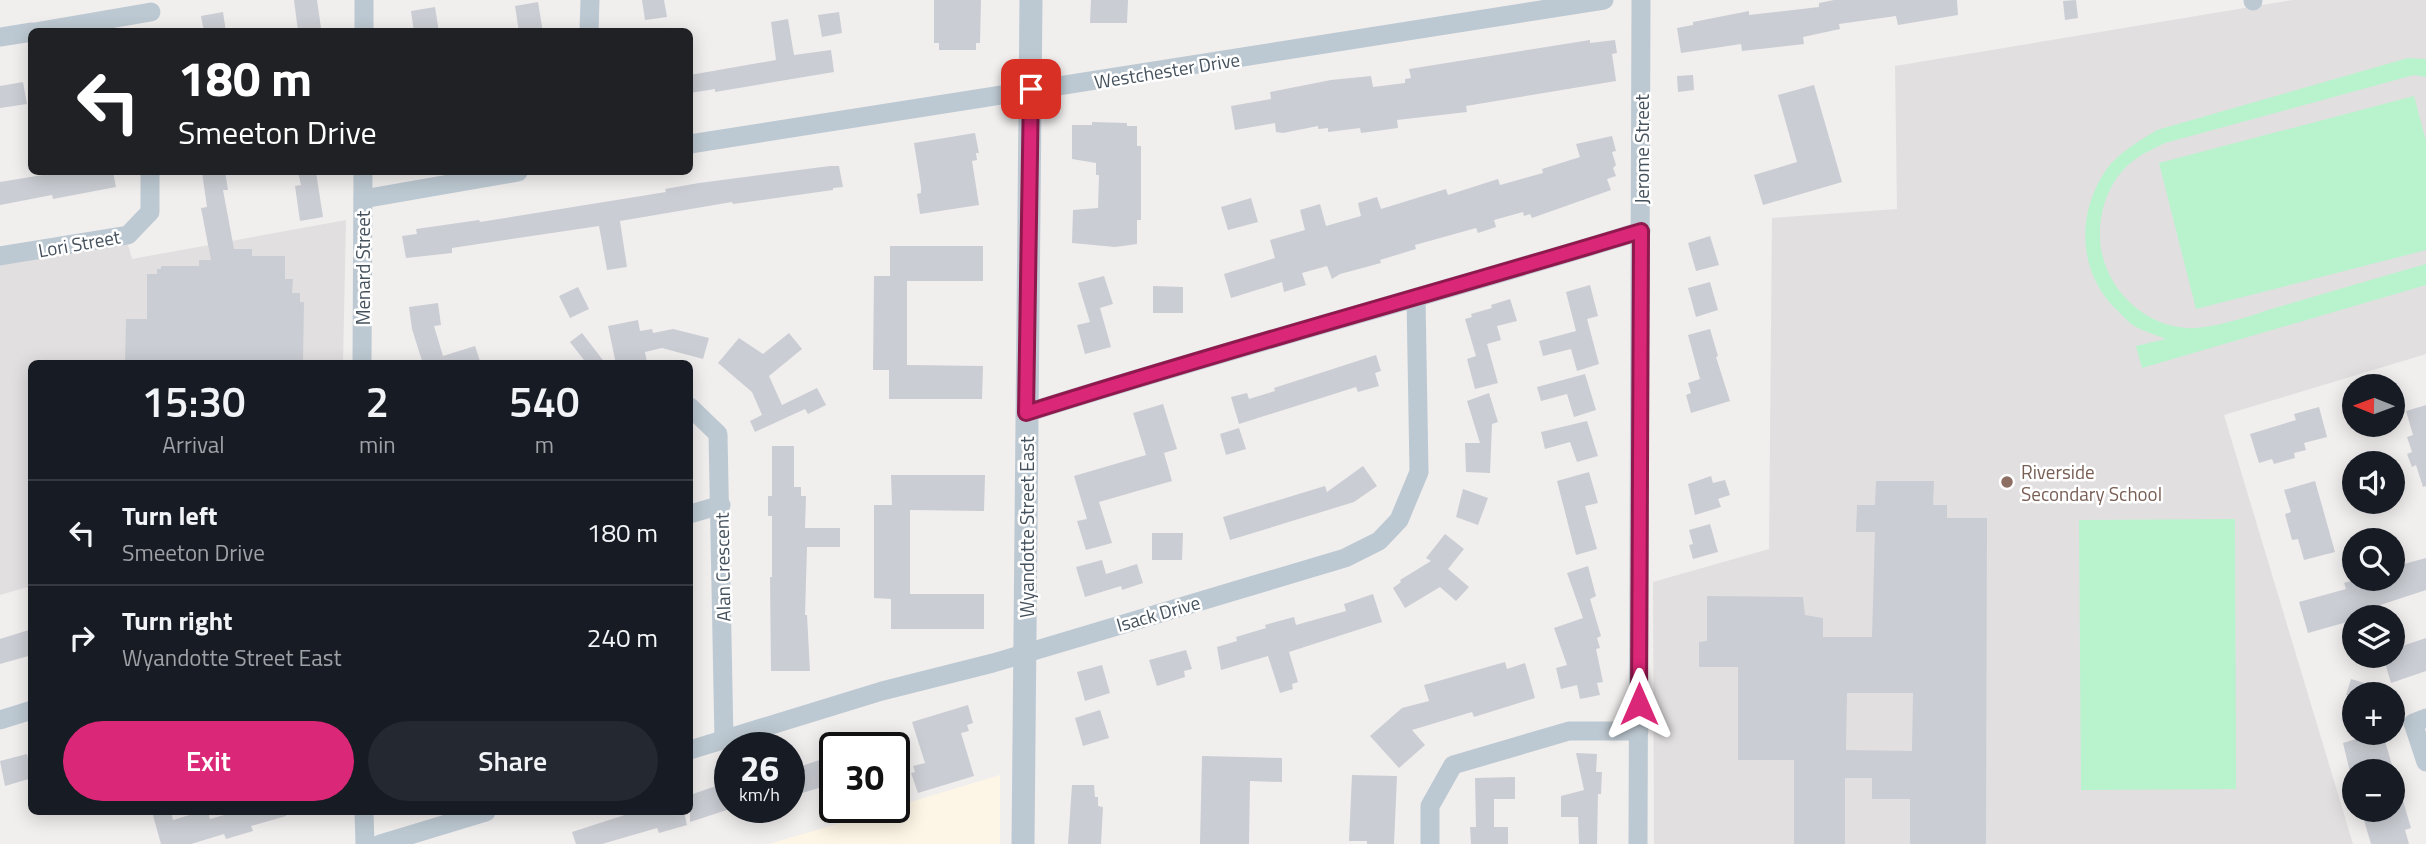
<!DOCTYPE html>
<meta charset="utf-8">
<style>
body{margin:0;font-family:"Titillium Web",sans-serif;background:#242831;color:#f1f3f6;height:100vh;display:flex;flex-direction:column;font-size:26px;white-space:nowrap}
*{box-sizing:border-box;margin:0}
p{font-size:23px;color:#9ea1a6}
.icon{flex:none;width:38px;height:38px;fill:none;stroke:currentColor;stroke-width:2;stroke-linecap:round;stroke-linejoin:round}
.map{position:relative;flex:1;overflow:hidden}
.sheet{position:absolute;left:28px;top:360px;width:665px;height:455px;display:flex;flex-direction:column;background:#171b24;border-radius:10px;box-shadow:0 4px 18px #0003}
.sheet>*{flex:none}
.banner{position:absolute;left:28px;top:28px;width:665px;height:147px;border-radius:10px;box-shadow:0 4px 18px #0003;background:#202124;color:#fff;overflow:hidden}
.needle{width:46px;rotate:271deg}
.tools{position:absolute;left:2342px;top:374px;display:grid;gap:14px}
.tools a{display:grid;place-items:center;width:63px;height:63px;border-radius:50%;background:#171b24;box-shadow:0 4px 18px #0003;font-size:35px}
.speed{position:absolute;left:714px;top:732px;display:flex;gap:14px;font-size:35px;font-weight:700;text-align:center}
.speed>*{display:grid;place-content:center;width:91px;height:91px;border-radius:50%;background:#171b24;box-shadow:0 4px 18px #0003;line-height:1}
.speed small{font-size:18px;font-weight:400}
.speed .limit{border:4px solid #111;border-radius:10px;background:#fff;color:#111}
.pin{position:absolute;display:grid;place-items:center;width:60px;height:60px;color:#fff;margin:-30px;border-radius:14px;box-shadow:0 4px 10px #0006}
.me{position:absolute;width:77px;margin:-38px;rotate:0deg;stroke-linejoin:round;filter:drop-shadow(0 0 5px #0008)}
.turn{display:flex;align-items:center;gap:24px;height:147px;padding:0 35px;font-size:32px}
.turn .icon{width:91px;height:91px;stroke-width:2.5}
.turn b{display:block;font-size:49px;line-height:60px}
.eta{display:flex;justify-content:space-evenly;align-items:center;height:119px;text-align:center}
.eta b{font-size:42px;font-weight:600;line-height:49px}
.primary-button{display:flex;gap:14px;margin-top:auto;padding:14px 35px}
.primary-button a{flex:1;height:80px;border-radius:42px;background:#db2777;color:#fff;font-size:28px;font-weight:600;line-height:80px;text-align:center}
.primary-button a+a{background:#242831;color:#f1f3f6}
ul{padding:0;list-style:none}
li{display:flex;align-items:center;gap:21px;height:105px;padding:0 35px;border-top:2px solid #363941}
li div{flex:1}
li b{display:block;font-size:26px}
li em{font-style:normal}
.map>svg:first-child{display:block}
</style>
<div class="map">
<svg width="2426" height="844" viewBox="0 0 2426 844">
<rect width="100%" height="100%" fill="#f1eeee"/>
<path fill="#fdf6e6" d="M1000,775V844H769L894,807Z"/>
<g fill="#e2dfe0">
<path d="M2293,0H2426V354L2224,415L2353,844H1654L1653,582L1769,549L1772,218L1897,209L1895,66Z"/>
<path d="M346,220L343,364H32L31,586L0,595V263L127,241L132,259Z"/>
</g>
<g fill="#b8f3cd">
<path d="M2408,58L2426,59V77L2414,75L2165,143C2156,148 2145,152 2137,158C2113,174 2101,203 2100,230C2097,282 2143,331 2196,328C2223,326 2252,315 2278,307C2327,293 2377,278 2426,264V285L2142,368L2136,346L2166,339C2157,335 2146,332 2136,327C2130,324 2125,318 2120,313C2078,276 2075,215 2106,170C2118,153 2139,141 2157,130Z"/>
<path d="M2414,96L2426,141V250L2196,309L2159,163Z"/>
<path d="M2235,519L2236,789L2081,790L2079,520Z"/>
</g>
<g fill="#cacdd3" fill-rule="evenodd">
<path d="M294,0H317L321,28L298,31Z"/>
<path d="M642,0H664L667,17L645,20Z"/>
<path d="M934,0H981L980,43H976V50H939V43H934Z"/>
<path d="M1091,0H1128L1127,23H1090Z"/>
<path d="M1834,0H1957L1958,15L1898,25L1896,16L1839,24L1840,29L1803,37L1804,44L1742,51L1741,44L1681,53L1677,28L1693,25V22L1749,11V15L1819,7V3Z"/>
<path d="M2076,0L2078,18L2065,20L2063,1Z"/>
<path d="M538,2L543,32H519L515,6Z"/>
<path d="M435,7L439,32H414L411,11Z"/>
<path d="M223,12L226,32H204L201,16Z"/>
<path d="M839,12L842,33L822,37L818,15Z"/>
<path d="M788,19L794,55L831,50L834,72L715,92V89L690,93V75L776,60L771,22Z"/>
<path d="M1590,40V43L1615,40L1617,53L1612,54L1616,81L1466,106L1467,112L1397,120L1398,128L1361,133L1360,128L1328,132V128L1318,129V126L1283,133L1276,132L1275,123L1235,130L1231,106L1271,99L1270,92L1331,80L1371,76L1373,87L1405,83V79L1411,78L1409,69Z"/>
<path d="M1693,75L1694,90L1678,92L1677,76Z"/>
<path d="M23,82L27,104L0,108V86Z"/>
<path d="M1814,85L1842,182L1763,205L1754,175L1797,162L1778,95Z"/>
<path d="M1092,122L1127,123V126H1137V146H1141V220H1137V244L1115,247L1072,243L1073,210L1098,208L1099,175H1096V163L1072,159V125H1092Z"/>
<path d="M975,133L979,153H976L977,160L972,161L979,205L920,214L917,194L921,193V187L914,143Z"/>
<path d="M1612,136L1616,151L1612,152L1616,165L1613,168L1616,176L1607,179L1611,190L1532,218L1530,214L1524,216L1523,212L1494,220L1496,227L1478,233L1476,228L1415,245L1416,249L1380,260L1381,263L1340,274L1332,279L1327,266L1302,273L1306,285L1284,292L1282,282L1231,298L1224,274L1275,258L1270,240L1305,230L1300,210L1320,204L1326,226L1361,216L1358,203L1377,197L1381,209L1446,189L1448,195L1498,179L1500,185L1543,173L1542,169L1580,157L1576,144Z"/>
<path d="M830,166H839L843,187L833,188V190L733,204L732,202L620,221L627,267L607,270L599,226L452,248V253L406,258L402,236L417,234L416,229L479,220L480,222L666,192L665,189L699,183Z"/>
<path d="M61,172H113L116,187L53,199L52,195L0,205V182Z"/>
<path d="M202,172H225L228,190H223L234,249H252V256H285V279H293L292,293H300V302H304L303,364H125L126,319H147V274H157V269H161V266H199V260H211L201,208L207,207Z"/>
<path d="M298,172H316L323,217L300,221L295,186L301,185Z"/>
<path d="M1251,198L1258,222L1228,230L1221,207Z"/>
<path d="M1710,236L1719,265L1696,271L1688,243Z"/>
<path d="M890,246H983V281H907V365L983,366L982,399H889V370H873L874,276H890Z"/>
<path d="M1104,276L1113,304L1100,308L1111,347L1085,354L1077,325L1090,322L1078,283Z"/>
<path d="M1710,282L1718,310L1696,317L1688,288Z"/>
<path d="M1590,285L1598,316L1587,319L1599,364L1577,371L1571,349L1543,356L1539,341L1576,331L1566,292Z"/>
<path d="M1153,286L1183,287V313H1153Z"/>
<path d="M578,287L589,309L570,318L559,296Z"/>
<path d="M1510,299L1517,321L1497,326L1501,340L1487,344L1498,383L1475,389L1467,359L1476,356L1465,319L1472,317L1471,314L1492,308L1491,305Z"/>
<path d="M438,303L441,325L434,326L443,356L475,346L481,364H423L412,329L409,307Z"/>
<path d="M638,320L640,331L652,329L653,333L673,329L709,338L703,359L662,348L645,352L647,362L616,364L608,326Z"/>
<path d="M1710,329L1718,356L1716,357L1730,401L1691,413L1686,395L1691,393L1688,383L1700,379L1688,335Z"/>
<path d="M582,333L606,364H587L570,342Z"/>
<path d="M789,333L802,349L769,376L782,405L817,388L826,405L808,414L805,409L755,432L750,421L762,415L752,392L718,363L739,338L763,354Z"/>
<path d="M1376,355L1381,371L1375,373L1379,386L1358,392L1356,387L1239,424L1231,397L1247,393L1249,399L1275,391L1274,388Z"/>
<path d="M1585,374L1596,410L1574,417L1567,394L1541,401L1537,387Z"/>
<path d="M1489,393L1498,422L1492,424L1490,473L1466,472L1465,443H1480L1467,401Z"/>
<path d="M1163,404L1177,449L1164,453L1172,481L1099,502L1112,543L1086,550L1077,521L1087,519L1074,476L1146,455L1133,413Z"/>
<path d="M2426,405V486L2423,487L2416,465L2412,467L2407,454L2412,452L2407,437L2413,435L2406,411Z"/>
<path d="M2319,407L2327,437L2304,443L2306,450L2294,453L2295,458L2274,464L2272,459L2259,463L2250,434L2296,420L2294,414Z"/>
<path d="M1587,421L1598,456L1577,462L1570,442L1545,449L1541,432Z"/>
<path d="M1239,428L1246,449L1226,455L1220,434Z"/>
<path d="M772,446H794V487H801V496H806L805,528H840V547H807L805,615H807L810,671H771L770,577H772V516H768V496H772Z"/>
<path d="M1363,466L1377,486L1354,502L1230,540L1223,517L1325,486L1327,492Z"/>
<path d="M1589,472L1598,503L1585,506L1597,549L1576,555L1557,481Z"/>
<path d="M891,475H985L984,511L910,510V594H984V629H891V599L874,598V505H892Z"/>
<path d="M1711,476L1713,483L1725,480L1730,495L1718,499L1721,507L1695,515L1688,484Z"/>
<path d="M1876,481H1934L1933,505H1947V518H1987L1986,844H1910V799H1872V778H1845V844H1794V760H1738V667H1699V642L1707,641V596L1803,597L1805,615L1823,618V637H1872L1875,532H1856L1857,505H1875ZM1847,693H1913L1912,751L1846,750Z"/>
<path d="M2315,481L2335,552L2304,560L2298,539L2292,540L2285,514L2291,512L2284,490Z"/>
<path d="M1463,489L1488,498L1478,525L1456,517Z"/>
<path d="M1710,524L1718,552L1693,559L1689,545L1693,544L1689,530Z"/>
<path d="M1152,533H1183L1182,560H1152Z"/>
<path d="M1445,534L1464,549L1448,569L1469,587L1456,601L1440,587L1405,608L1393,588L1401,582L1400,580L1431,561L1426,558Z"/>
<path d="M2426,558V590L2356,613L2357,618H2354V620L2308,633L2299,602L2346,589L2344,583L2358,579H2396L2393,567Z"/>
<path d="M1102,560L1106,574L1137,564L1143,583L1122,590L1121,586L1085,597L1076,567Z"/>
<path d="M1588,566L1596,596L1590,599L1601,636L1597,638L1600,648L1596,649L1603,682L1597,683L1600,695L1580,699L1577,685L1561,689L1556,668L1567,665L1554,628L1583,618L1567,573Z"/>
<path d="M1373,594L1382,622L1289,652L1298,682L1292,684L1293,689L1280,693L1268,656L1221,670L1217,647L1237,641L1236,637L1266,628L1265,625L1294,617L1296,625L1346,611L1344,604Z"/>
<path d="M32,629V655L0,664V639Z"/>
<path d="M2426,638V671L2391,683L2383,656H2392V653L2400,651L2399,647Z"/>
<path d="M1186,650L1192,669L1184,671L1185,677L1157,686L1149,660Z"/>
<path d="M1505,662L1507,669L1525,663L1535,698L1474,717L1472,712L1412,730L1425,745L1399,768L1370,736L1402,708L1429,701L1424,685Z"/>
<path d="M1102,665L1110,693L1085,701L1077,672Z"/>
<path d="M2351,679L2392,691V695H2346Z"/>
<path d="M968,705L973,723L967,725L969,731L961,733L974,776L918,793L911,773L915,772L913,766L925,763L912,722Z"/>
<path d="M1100,710L1109,738L1083,746L1075,718Z"/>
<path d="M2376,733L2379,742L2385,741L2394,772H2350L2343,743Z"/>
<path d="M1576,753L1597,754L1596,772H1602L1601,794H1598L1597,844H1579L1578,817H1561V796L1584,790Z"/>
<path d="M27,754L32,778L5,786L0,761Z"/>
<path d="M835,755V781L822,785V787L789,797V770Z"/>
<path d="M1202,756L1282,758V782L1250,781L1249,844H1200Z"/>
<path d="M1352,775L1397,776L1394,844H1367V841H1349Z"/>
<path d="M1515,777V799H1494V827H1508V844H1471L1470,827H1476L1475,778Z"/>
<path d="M2396,777L2411,828L2405,830L2409,844H2371L2361,810H2392V778Z"/>
<path d="M1072,785H1094L1095,797H1098V806L1103,807L1101,844H1068Z"/>
<path d="M716,786L717,791L730,788V809L690,822V795Z"/>
<path d="M152,812H171L173,820L200,812H208L210,819L235,812H285L286,816L251,826L253,831L226,839L224,834L191,844H161Z"/>
<path d="M634,812H684L687,825L659,833L657,828L602,844H576L572,832Z"/>
</g>
<g fill="none" stroke-linecap="round" stroke-linejoin="round">
<g stroke="#bdc9d2" stroke-width="19">
<path d="M2253,1V0"/>
<path d="M35,32L151,12"/>
<path d="M364,32V0"/>
<path d="M589,32L590,0"/>
<path d="M0,37L32,32"/>
<path d="M690,144L1604,0"/>
<path d="M363,199L518,172"/>
<path d="M0,256L128,235L150,212V172"/>
<path d="M362,364L363,172"/>
<path d="M690,407L718,434L724,740"/>
<path d="M1026,413C1230,348 1437,294 1641,231"/>
<path d="M690,514L721,505"/>
<path d="M2426,718L2413,723L2426,762"/>
<path d="M0,720L32,710"/>
<path d="M690,750L882,691L993,663L1345,558L1379,541L1399,520L1419,472L1416,298"/>
<path d="M364,812L365,844"/>
<path d="M380,844L486,812"/>
<path d="M1430,844V806L1453,765L1569,731H1639"/>
<path d="M1638,844L1641,0"/>
</g>
<path stroke="#bdc9d2" stroke-width="23" d="M1023,844L1031,0"/>
</g>
<g fill="none" stroke-linecap="round" stroke-linejoin="round">
<defs>
<path id="route" d="M1031,89L1026,413C1230,348 1436,293 1641,231L1639,704"/>
</defs>
<use href="#route" stroke="#8e194d" stroke-width="18"/>
<use href="#route" stroke="#db2777" stroke-width="12"/>
</g>
<circle fill="#8d6e63" stroke="#fff" stroke-width="2.5" cx="2007" cy="482" r="7"/>
<g text-anchor="middle" dominant-baseline="central" stroke-width="5" stroke-linejoin="round" paint-order="stroke">
<g font-size="19" fill="#45525d" stroke="#fff">
<text transform="translate(1167 70) rotate(-9)">Westchester Drive</text>
<text transform="translate(1641 149) rotate(-90)">Jerome Street</text>
<text transform="translate(79 243) rotate(-10)">Lori Street</text>
<text transform="translate(362 268) rotate(-90)">Menard Street</text>
<text transform="translate(1026 527) rotate(-90)">Wyandotte Street East</text>
<text transform="translate(722 567) rotate(-91)">Alan Crescent</text>
<text transform="translate(1158 613) rotate(-16)">Isack Drive</text>
</g>
<g font-size="19" fill="#785e54" stroke="#fff" text-anchor="start">
<text x="2021" y="471">Riverside<tspan x="2021" dy="22">Secondary School</tspan></text>
</g>
</g>
</svg>
<div class="tools">
<a><svg class="needle" viewBox="-14 -14 28 28"><path d="M0-13l5 13h-10z" fill="#e53935"/><path d="M0 13l5-13h-10z" fill="#9ea1a6"/></svg></a>
<a><svg class="icon" aria-label="sound" viewBox="0 0 24 24"><path d="M4 9h4l5-4v14l-5-4H4zM17 9q2 3 0 6"/></svg></a>
<a><svg class="icon" aria-label="search" viewBox="0 0 24 24"><circle cx="10" cy="10" r="6"/><path d="M15 15l6 6"/></svg></a>
<a><svg class="icon" aria-label="layers" viewBox="0 0 24 24"><path d="M12 4l9 5-9 5-9-5zM3 14l9 5 9-5"/></svg></a>
<a>+</a>
<a>−</a>
</div>
<div class="speed"><div>26<small>km/h</small></div><div class="limit">30</div></div>
<div class="pin" style="left:1031px;top:89px;background:#d93025"><svg class="icon" aria-label="arrive" viewBox="0 0 24 24"><path d="M6 21V4h12l-3 4 3 4H6"/></svg></div>
<svg class="me" style="left:1639px;top:704px" viewBox="-20 -20 40 40"><path d="M0-17L14 15 0 8-14 15z" fill="#db2777" stroke="#fff" stroke-width="4"/></svg>
<div class="banner">
<div class="turn"><svg class="icon" aria-label="left" viewBox="0 0 24 24"><path d="M17 20v-9H6M10 6l-5 5 5 5"/></svg><div><b>180 m</b>Smeeton Drive</div></div>
</div>
<section class="sheet">
<div class="eta">
<div><b>15:30</b><p>Arrival</p></div>
<div><b>2</b><p>min</p></div>
<div><b>540</b><p>m</p></div>
</div>
<ul>
<li><svg class="icon" aria-label="left" viewBox="0 0 24 24"><path d="M17 20v-9H6M10 6l-5 5 5 5"/></svg><div><b>Turn left</b><p>Smeeton Drive</p></div><em>180 m</em></li>
<li><svg class="icon" aria-label="right" viewBox="0 0 24 24"><path d="M7 20v-9h11M14 6l5 5-5 5"/></svg><div><b>Turn right</b><p>Wyandotte Street East</p></div><em>240 m</em></li>
</ul>
<div class="primary-button"><a>Exit</a><a>Share</a></div>
</section>
</div>
